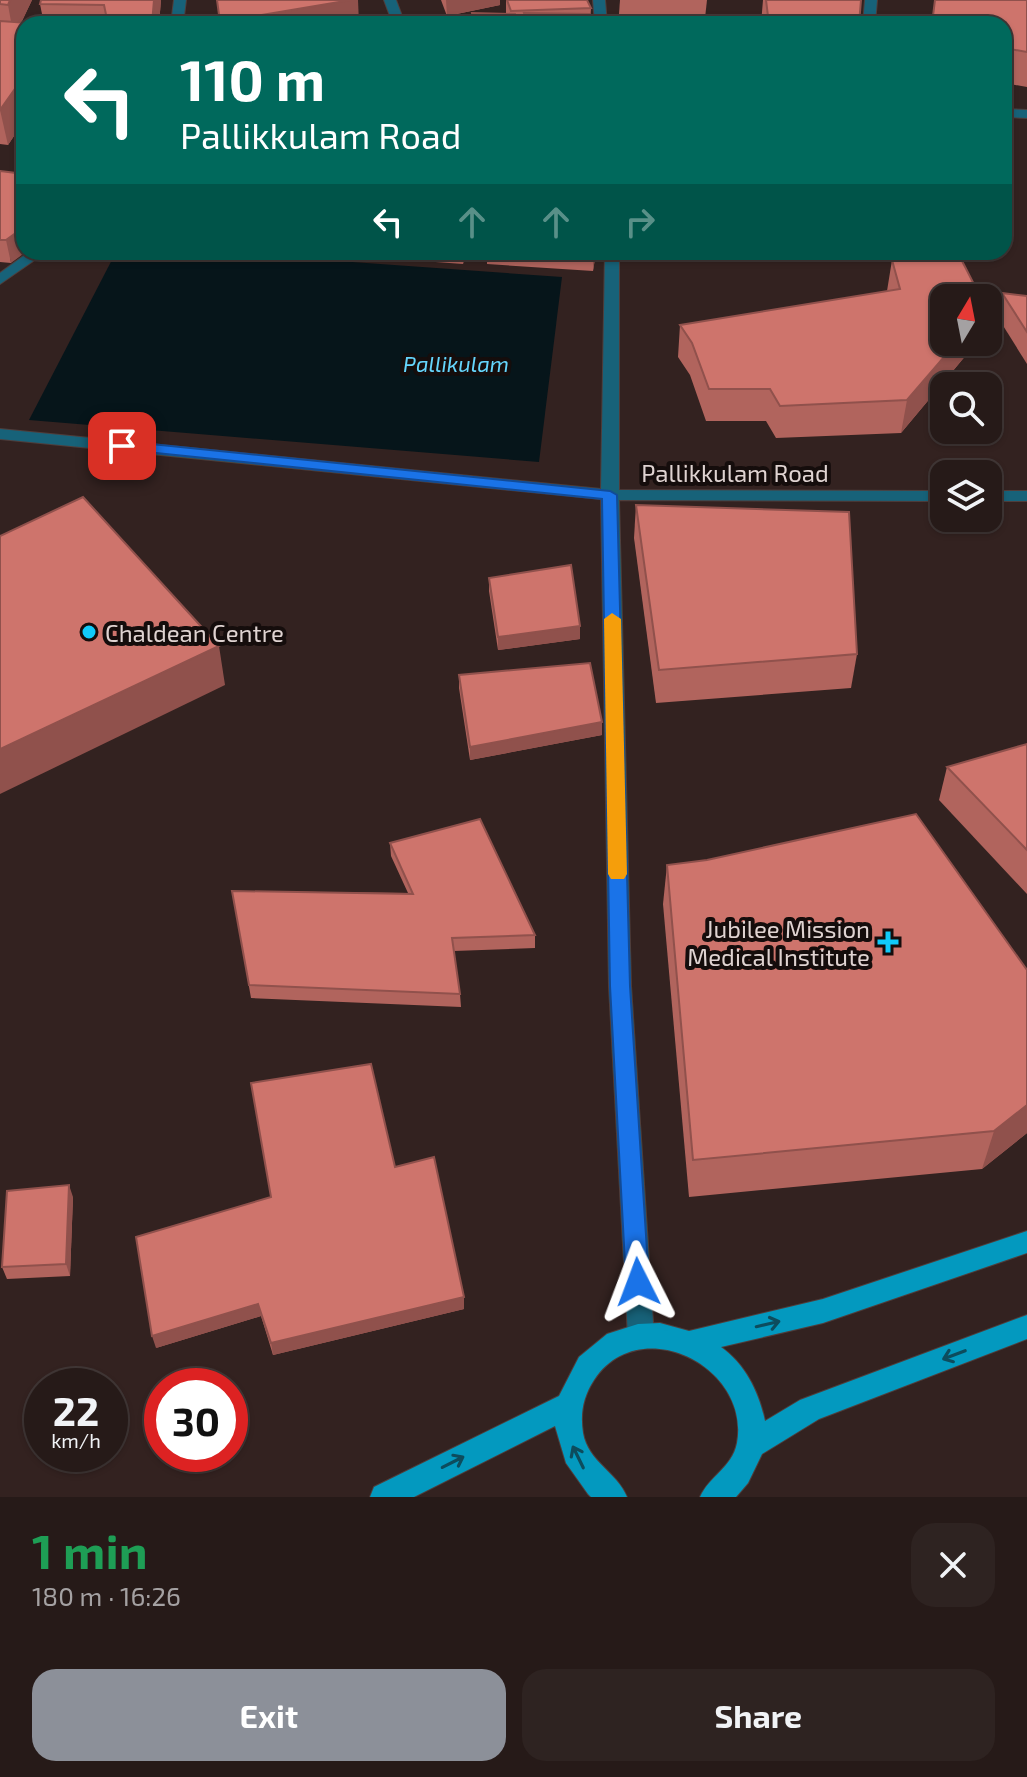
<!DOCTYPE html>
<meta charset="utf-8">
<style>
body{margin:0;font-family:"Exo 2",sans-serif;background:#2e2321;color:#f1f3f6;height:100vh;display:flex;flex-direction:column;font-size:30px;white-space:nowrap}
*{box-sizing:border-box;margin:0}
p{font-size:26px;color:#a4a1a2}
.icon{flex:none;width:44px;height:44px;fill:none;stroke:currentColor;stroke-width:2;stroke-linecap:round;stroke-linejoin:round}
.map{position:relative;height:1497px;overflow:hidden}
.drawer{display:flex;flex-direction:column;background:#261a18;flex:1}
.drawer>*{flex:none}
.top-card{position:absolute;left:16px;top:16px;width:996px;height:244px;border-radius:24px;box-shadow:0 2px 6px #0004,0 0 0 2px #423837;background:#00695c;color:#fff;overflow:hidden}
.needle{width:52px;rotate:10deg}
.buttons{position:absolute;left:930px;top:284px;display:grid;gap:16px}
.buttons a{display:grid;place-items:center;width:72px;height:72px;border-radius:16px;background:#261a18;box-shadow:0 2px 6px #0004,0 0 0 2px #423837;font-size:40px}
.speed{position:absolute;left:24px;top:1368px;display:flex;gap:16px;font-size:40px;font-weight:700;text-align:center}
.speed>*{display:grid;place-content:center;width:104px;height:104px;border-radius:50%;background:#261a18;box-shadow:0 2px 6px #0004,0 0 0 2px #423837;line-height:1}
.speed small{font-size:20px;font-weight:400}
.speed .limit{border:12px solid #d22;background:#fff;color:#111}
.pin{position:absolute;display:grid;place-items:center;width:68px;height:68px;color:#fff;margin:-34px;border-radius:16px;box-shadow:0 4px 12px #0006}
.me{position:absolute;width:88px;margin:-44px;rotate:357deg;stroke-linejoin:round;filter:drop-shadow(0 0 6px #0008)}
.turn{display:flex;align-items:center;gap:28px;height:168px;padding:0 32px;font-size:36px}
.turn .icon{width:104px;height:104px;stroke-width:2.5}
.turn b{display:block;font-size:56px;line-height:68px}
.lanes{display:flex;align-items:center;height:76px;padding:0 32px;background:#0003;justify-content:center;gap:40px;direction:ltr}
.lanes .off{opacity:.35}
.round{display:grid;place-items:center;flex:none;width:84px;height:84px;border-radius:24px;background:#2e2321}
.summary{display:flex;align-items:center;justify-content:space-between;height:136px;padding:0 32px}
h1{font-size:48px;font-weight:700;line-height:60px;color:#1e9e55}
.action{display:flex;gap:16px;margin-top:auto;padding:16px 32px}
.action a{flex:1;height:92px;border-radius:24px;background:#8c9099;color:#fff;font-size:32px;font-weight:700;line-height:92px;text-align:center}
.action a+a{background:#2e2321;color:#f1f3f6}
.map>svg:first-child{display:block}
</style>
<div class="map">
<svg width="1027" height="1497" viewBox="0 0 1027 1497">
<rect width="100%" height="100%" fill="#332220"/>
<path fill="#06151a" d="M116,252H212L562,277L539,462L29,420Z"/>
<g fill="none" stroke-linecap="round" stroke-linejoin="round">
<defs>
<g id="minor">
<path d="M174,0H186L183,24H171Z"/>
<path d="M384,0H396L405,24H393Z"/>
<path d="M593,0H605L607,24H595Z"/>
<path d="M865,0H877L875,24H863Z"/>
<path d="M1004,109L1027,110V118L1004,117Z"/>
<path d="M29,252H46L0,284V273Z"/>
<path d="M605,252H619V490L944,491V501L619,500L631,986L654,1337L650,1346L641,1349L632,1346L628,1337L609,986L601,499L0,439V429L601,489Z"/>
<rect x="988" y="491" width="39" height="10"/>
</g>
<path id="major" d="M1027,1231V1253L823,1323L721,1347C746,1365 759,1393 765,1421L800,1400L1027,1315V1339L819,1419L762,1454L748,1483L736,1497H700C709,1476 732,1468 737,1443C751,1366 639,1311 594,1380C583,1397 580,1413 583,1433C588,1462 617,1472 627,1497H591L588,1494L566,1463L555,1426L414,1497H370L374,1487L559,1396L579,1357L607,1334L638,1324L660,1323L689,1331L823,1299Z"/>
</defs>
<use href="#minor" stroke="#4f3e3c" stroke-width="2"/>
<use href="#major" stroke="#4f3e3c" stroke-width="2"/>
<use href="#minor" fill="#176279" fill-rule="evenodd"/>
<use href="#major" fill="#0399bf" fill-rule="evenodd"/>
</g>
<g fill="#b1645d">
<path d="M32,0L21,23L24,24V121L8,145L0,144V4Z"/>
<path d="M161,0L159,24H44L40,4Z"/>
<path d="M441,0H500V5L447,16Z"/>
<path d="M506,0L591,8L590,24H472V13L506,14Z"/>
<path d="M620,0H707L705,18L619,14Z"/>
<path d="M758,0H861L859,24H761L763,0Z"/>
<path d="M1027,0V87L1004,83V24Z"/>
<path d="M0,171L11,263L0,262Z"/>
<path d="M324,252H466L463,264L325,254Z"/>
<path d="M487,252H596L593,271L487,264Z"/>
<path d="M892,260L944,342H977L901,433L776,438L766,421H706L690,375L678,357L680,325L887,291Z"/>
<path d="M1002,293L1027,296V364L997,316Z"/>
<path d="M636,505L857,654L851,688L656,703L634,538Z"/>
<path d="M489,578L580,639L498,650L489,591Z"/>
<path d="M459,675L602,735L470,760L459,688Z"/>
<path d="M1027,744V894L939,800L947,767Z"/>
<path d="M390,843L535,935V948L454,951L460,994L461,1007L251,998L232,891L408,893L391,856Z"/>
<path d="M667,865L1027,970V1133L982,1169L689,1197L663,904Z"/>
<path d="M395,1167L464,1309L273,1355L261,1316L156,1348Z"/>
<path d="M73,1197L70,1276L7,1279L2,1267Z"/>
</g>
<g fill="#90514c">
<path d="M10,0H32L14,38L8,5Z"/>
<path d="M154,0H161L159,24H152Z"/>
<path d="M351,0H358L359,24H220V22Z"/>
<path d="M446,0H500V5L447,16Z"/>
<path d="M24,76V121L8,145L0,110Z"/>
<path d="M24,227V252H26L11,263L6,240Z"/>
<path d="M463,252H466L463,264Z"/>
<path d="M593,252H596L593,271Z"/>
<path d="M957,342H977L901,433L907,400Z"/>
<path d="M580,626V639L498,650V637Z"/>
<path d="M219,646L225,685L0,794V749Z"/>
<path d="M602,722V735L470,760V747Z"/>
<path d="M1027,1105V1133L982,1169L994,1131Z"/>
<path d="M69,1185L73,1197L70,1276L66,1264Z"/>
<path d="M464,1297V1309L273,1355L271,1343Z"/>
<path d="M258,1304L261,1316L156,1348L152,1336Z"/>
</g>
<g fill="#ce746c" stroke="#90514c" stroke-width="2">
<path d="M0,0H10L8,5L0,4Z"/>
<path d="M41,0H154L152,24H108L104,5L40,4Z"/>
<path d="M217,0H351L220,22Z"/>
<path d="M507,0H587L591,8L511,11Z"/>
<path d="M766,0H861L859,24H769Z"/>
<path d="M935,0H1027V52L1004,48V24H932Z"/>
<path d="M472,13L515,14L518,24H474Z"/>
<path d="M524,13L589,14V24H527Z"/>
<path d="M0,21L43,24H24V76L0,110Z"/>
<path d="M0,171L24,174V227L6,240H0Z"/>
<path d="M959,255L981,298H944V342H957L907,400L780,406L770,389H709L692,343L680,325L900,289L892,260Z"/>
<path d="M1002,293L1027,296V332Z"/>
<path d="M83,497L219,646L0,749V536Z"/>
<path d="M636,505L849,512L857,654L659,670Z"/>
<path d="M571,565L580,626L498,637L489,578Z"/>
<path d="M590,663L602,722L470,747L459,675Z"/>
<path d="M1027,744V850L947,767Z"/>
<path d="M916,814L1027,970V1105L994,1131L693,1160L667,865L707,860Z"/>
<path d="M480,819L535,935L452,938L460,994L249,985L232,891L413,894L390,843Z"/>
<path d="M371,1064L395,1167L434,1157L464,1297L271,1343L258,1304L152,1336L136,1237L271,1197L251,1083Z"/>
<path d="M69,1185L66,1264L2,1267L7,1191Z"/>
</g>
<defs><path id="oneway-shaft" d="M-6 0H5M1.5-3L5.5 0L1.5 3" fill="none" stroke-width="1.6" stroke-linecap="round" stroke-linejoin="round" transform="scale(2)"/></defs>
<g stroke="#0d4c5d">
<use href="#oneway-shaft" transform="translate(768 1324) rotate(-13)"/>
<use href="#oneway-shaft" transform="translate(954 1355) rotate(159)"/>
<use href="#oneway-shaft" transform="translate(578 1457) rotate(-116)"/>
<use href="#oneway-shaft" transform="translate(453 1462) rotate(-27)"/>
</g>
<path fill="#1a73e8" stroke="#114b97" stroke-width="2" d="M122,441L610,491L617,495L630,986L649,1282L646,1290L638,1293L629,1290L626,1282L610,986L602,499L117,449L114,446Z"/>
<path fill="#f59e0b" d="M612,613L621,619L627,874L624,879H611L608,874L604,619Z"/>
<g fill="#11cafa" stroke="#150d0c" stroke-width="3">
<circle cx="89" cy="632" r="8"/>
<path d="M884 930h8v8h8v8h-8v8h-8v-8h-8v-8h8z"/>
</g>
<g text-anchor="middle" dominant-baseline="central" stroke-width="8" stroke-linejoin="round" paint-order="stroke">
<g font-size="22" font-style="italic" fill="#65d5fc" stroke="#150d0c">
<text x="456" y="363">Pallikulam</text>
</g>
<g font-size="24" fill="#dfd3d1" stroke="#150d0c">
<text x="735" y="472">Pallikkulam Road</text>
</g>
<g font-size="24" fill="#dfd3d1" stroke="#150d0c" text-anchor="start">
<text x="105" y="632">Chaldean Centre</text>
<text x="870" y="928" text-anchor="end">Jubilee Mission<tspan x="870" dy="28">Medical Institute</tspan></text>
</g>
</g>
</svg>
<div class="buttons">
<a><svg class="needle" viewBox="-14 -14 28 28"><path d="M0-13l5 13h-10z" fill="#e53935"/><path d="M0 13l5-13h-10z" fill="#a4a1a2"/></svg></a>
<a><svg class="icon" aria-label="search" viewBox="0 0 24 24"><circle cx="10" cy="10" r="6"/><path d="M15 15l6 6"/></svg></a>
<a><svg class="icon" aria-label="layers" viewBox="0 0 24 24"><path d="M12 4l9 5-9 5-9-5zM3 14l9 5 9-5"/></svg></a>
</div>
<div class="speed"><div>22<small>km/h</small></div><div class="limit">30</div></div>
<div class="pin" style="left:122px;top:446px;background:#d93025"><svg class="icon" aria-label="arrive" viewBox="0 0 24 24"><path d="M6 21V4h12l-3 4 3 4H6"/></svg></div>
<svg class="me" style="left:638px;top:1282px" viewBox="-20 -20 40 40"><path d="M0-17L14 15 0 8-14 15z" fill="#1a73e8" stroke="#fff" stroke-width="4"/></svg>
<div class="top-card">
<div class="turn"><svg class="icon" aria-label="left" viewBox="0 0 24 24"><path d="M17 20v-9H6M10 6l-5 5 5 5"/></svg><div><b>110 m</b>Pallikkulam Road</div></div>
<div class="lanes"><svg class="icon" aria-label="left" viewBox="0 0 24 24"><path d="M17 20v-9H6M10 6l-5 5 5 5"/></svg><svg class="icon off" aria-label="ahead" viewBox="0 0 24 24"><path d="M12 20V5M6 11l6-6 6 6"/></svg><svg class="icon off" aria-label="ahead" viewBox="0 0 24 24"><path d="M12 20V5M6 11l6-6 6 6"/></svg><svg class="icon off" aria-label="right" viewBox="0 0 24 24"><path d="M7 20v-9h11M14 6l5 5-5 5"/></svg></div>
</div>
</div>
<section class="drawer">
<div class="summary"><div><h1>1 min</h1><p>180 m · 16:26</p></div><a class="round"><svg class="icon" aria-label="close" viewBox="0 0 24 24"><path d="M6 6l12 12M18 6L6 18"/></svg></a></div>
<div class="action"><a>Exit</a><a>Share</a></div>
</section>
